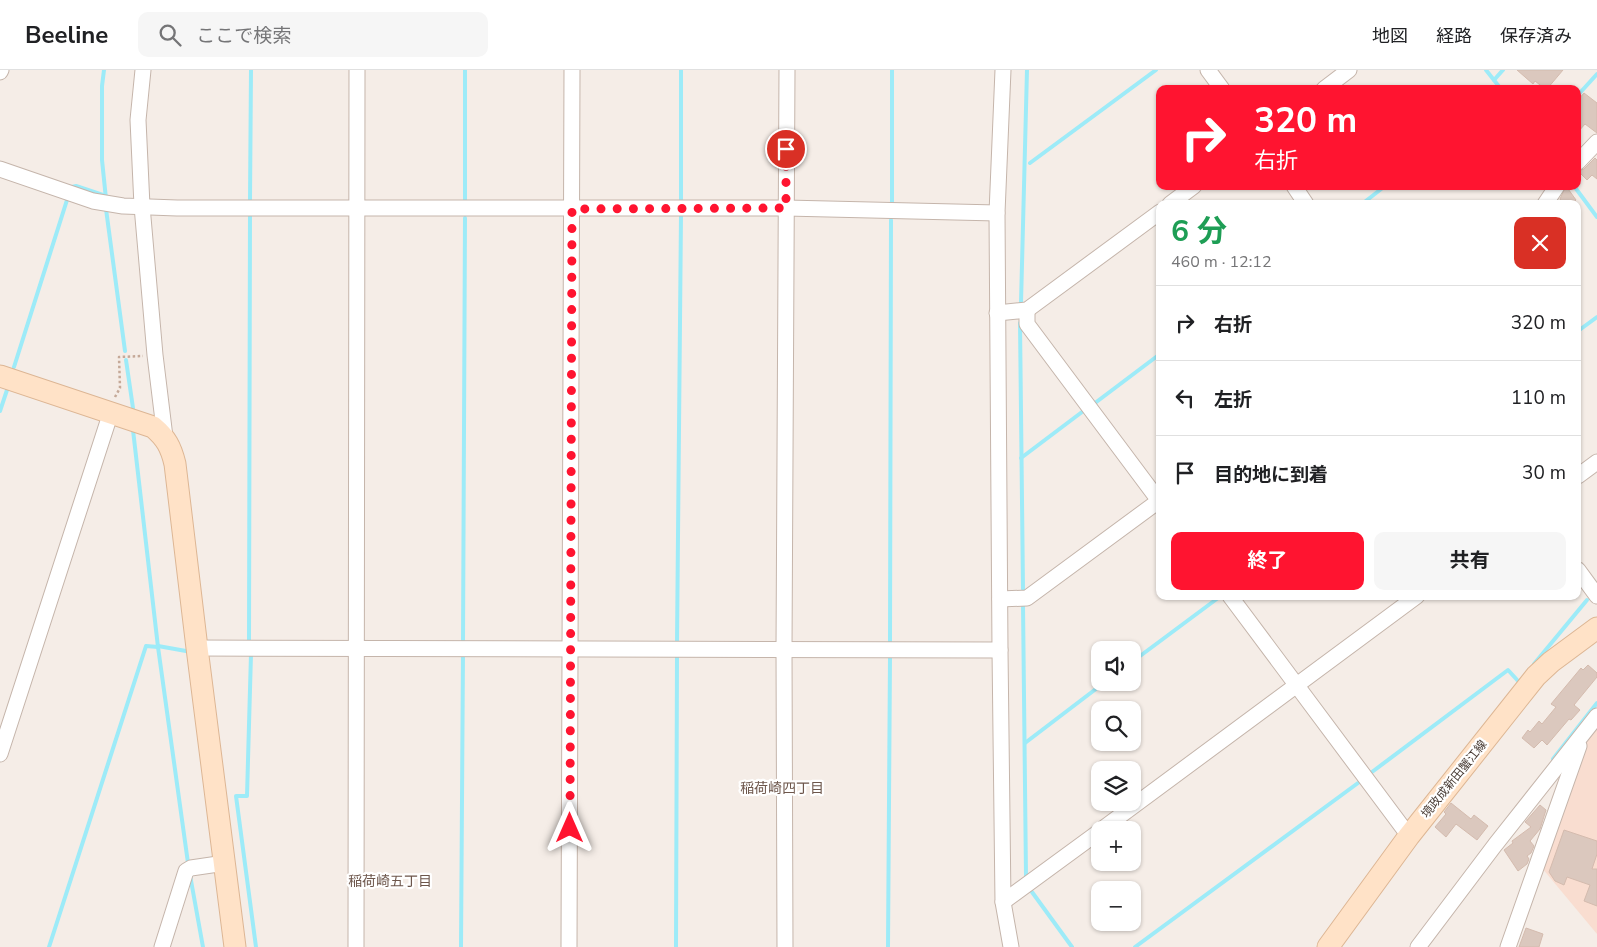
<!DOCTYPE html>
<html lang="ja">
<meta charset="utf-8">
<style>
body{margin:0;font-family:"Nunito Sans","Noto Sans JP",sans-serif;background:#f6f6f6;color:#202124;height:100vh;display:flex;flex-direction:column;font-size:19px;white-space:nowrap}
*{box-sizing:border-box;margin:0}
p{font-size:16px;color:#757577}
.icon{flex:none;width:28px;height:28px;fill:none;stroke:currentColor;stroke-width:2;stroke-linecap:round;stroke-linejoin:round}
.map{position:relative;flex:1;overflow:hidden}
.sheet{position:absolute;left:1156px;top:130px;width:425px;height:400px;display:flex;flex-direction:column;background:#fff;border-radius:10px;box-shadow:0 1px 4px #0004}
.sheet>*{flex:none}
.guide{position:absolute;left:1156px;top:15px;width:425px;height:105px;border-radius:10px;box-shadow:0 1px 4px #0004;background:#ff1430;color:#fff;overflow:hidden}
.buttons{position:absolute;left:1091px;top:571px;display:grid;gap:10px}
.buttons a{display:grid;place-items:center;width:50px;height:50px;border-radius:10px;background:#fff;box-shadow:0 1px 4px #0004;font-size:25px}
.pin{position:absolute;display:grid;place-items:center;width:42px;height:42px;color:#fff;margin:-21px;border:2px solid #fff;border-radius:50%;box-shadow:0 1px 5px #0007}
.me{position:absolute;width:55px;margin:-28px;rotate:0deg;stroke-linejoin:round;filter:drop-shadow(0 0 4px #0008)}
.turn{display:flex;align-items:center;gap:18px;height:105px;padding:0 15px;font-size:22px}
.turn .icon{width:65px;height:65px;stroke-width:2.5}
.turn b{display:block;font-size:35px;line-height:42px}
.round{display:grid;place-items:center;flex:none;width:52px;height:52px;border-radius:10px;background:#f6f6f6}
.headline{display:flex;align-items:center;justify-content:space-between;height:85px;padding:0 15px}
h1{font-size:30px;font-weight:700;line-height:38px;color:#1e9e55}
.button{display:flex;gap:10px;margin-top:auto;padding:10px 15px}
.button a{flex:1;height:58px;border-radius:10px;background:#ff1430;color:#fff;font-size:20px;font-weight:700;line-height:58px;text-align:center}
.button a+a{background:#f6f6f6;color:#202124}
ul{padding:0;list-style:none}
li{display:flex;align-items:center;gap:15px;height:75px;padding:0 15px;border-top:1px solid #e0e0e0}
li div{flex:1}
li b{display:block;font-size:19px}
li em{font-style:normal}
header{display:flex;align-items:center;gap:30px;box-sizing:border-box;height:70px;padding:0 25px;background:#fff;border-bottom:1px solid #e0e0e0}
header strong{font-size:24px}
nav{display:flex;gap:28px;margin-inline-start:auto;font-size:18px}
.search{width:350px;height:45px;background:#f6f6f6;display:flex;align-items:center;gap:12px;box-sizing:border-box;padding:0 18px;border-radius:10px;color:#757577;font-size:19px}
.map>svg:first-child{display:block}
</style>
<header>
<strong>Beeline</strong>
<div class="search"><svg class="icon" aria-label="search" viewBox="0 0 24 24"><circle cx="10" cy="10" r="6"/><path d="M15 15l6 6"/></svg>ここで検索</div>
<nav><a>地図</a><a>経路</a><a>保存済み</a></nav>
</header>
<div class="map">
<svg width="1597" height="877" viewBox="0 0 1597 877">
<rect width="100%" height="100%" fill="#f5ede7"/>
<path fill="#f9ddd0" d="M1597,654V864L1542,798L1589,667Z"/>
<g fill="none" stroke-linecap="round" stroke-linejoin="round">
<g stroke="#9debf8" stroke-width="4">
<path d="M104,0L102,16V90L106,129"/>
<path d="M681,0V134"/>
<path d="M1486,0L1501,19"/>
<path d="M1494,10L1503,0"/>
<path d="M1578,25L1597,4"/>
<path d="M1030,93L1156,0"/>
<path d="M1574,116L1597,147"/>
<path d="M72,117L76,116L106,126"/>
<path d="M250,130L251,0"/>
<path d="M465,132V0"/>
<path d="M1362,134L1385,116"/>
<path d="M892,136V0"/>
<path d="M106,139L125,281"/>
<path d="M1021,233L1027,0"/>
<path d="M1020,253L1023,519"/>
<path d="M1578,261L1597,247"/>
<path d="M126,290L133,338"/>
<path d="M14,297L67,130"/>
<path d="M1095,333L1160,284"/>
<path d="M0,341L7,320"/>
<path d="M133,360L158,577L188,793"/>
<path d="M1021,388L1082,342"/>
<path d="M1023,535L1026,806"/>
<path d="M249,570L250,143"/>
<path d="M463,572L465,148"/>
<path d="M677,573L681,145"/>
<path d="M890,573L891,150"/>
<path d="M158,576L186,581"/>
<path d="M251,584L247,726H236L256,877"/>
<path d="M1132,592L1218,528"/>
<path d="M1534,594L1587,530"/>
<path d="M1025,673L1105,612"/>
<path d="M1553,689L1597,633"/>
<path d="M1372,702L1508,600L1519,612L1520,611"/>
<path d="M190,805L203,877"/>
<path d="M1032,822L1072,877"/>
<path d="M49,877L146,576L158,577"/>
<path d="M461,877L463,583"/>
<path d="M676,877L677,586"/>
<path d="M888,877L890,587"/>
<path d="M1135,877L1358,713"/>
</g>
</g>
<g fill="#dbc8be" stroke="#d4bbae">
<path d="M1517,0H1563L1547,19H1545L1535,11L1533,14Z"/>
<path d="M1584,23L1597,33V63L1585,54L1578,62V30Z"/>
<path d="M1595,88L1597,90V109L1592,105L1587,110L1578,101L1584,99Z"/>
<path d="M1566,116L1576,130L1571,134H1563L1560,129Z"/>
<path d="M1588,595L1597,603V607L1574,635L1580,640L1571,650L1569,649L1547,675L1542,670L1534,678L1522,668L1528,660L1530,662L1539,651L1542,654L1556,637L1551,634L1581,598L1583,600Z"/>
<path d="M1451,733L1471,749L1474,745L1488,756L1477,770L1456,754L1446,767L1435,757L1446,744L1444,742Z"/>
<path d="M1540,735L1546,740L1540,759L1530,771L1534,776L1531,783L1527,786L1529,789L1527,794L1518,801L1504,780L1513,773L1512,771L1531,757L1525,752Z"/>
<path d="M1564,760L1597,771V784L1592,799H1597V836L1584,831L1590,815L1567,807L1564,815L1555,811L1549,802Z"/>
<path d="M1526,858L1543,864L1539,877H1519Z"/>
</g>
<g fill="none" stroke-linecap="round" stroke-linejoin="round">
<defs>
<g id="street">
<path d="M143,0L138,50L142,136L155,285L165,367"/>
<path d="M1003,0L997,143L1000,580L1003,832L1011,877"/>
<path d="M1208,0L1222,19"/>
<path d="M0,2L1,0"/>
<path d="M1324,19L1349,0"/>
<path d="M1578,92L1597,72"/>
<path d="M0,99L93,131L123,136L177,138H786L997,143"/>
<path d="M1294,116L1306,134"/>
<path d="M1170,134L1194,116"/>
<path d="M1545,134L1557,116"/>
<path d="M1027,240V254L1160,432"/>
<path d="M997,243L1027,240L1160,142"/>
<path d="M1578,406L1597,392"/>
<path d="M1578,500L1597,526"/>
<path d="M1230,526L1409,766"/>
<path d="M1000,529L1027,528L1160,430"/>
<path d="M197,578L1000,580"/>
<path d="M0,684L111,342"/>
<path d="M1101,760L1417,526"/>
<path d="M1003,832L1100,761"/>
<path d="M162,877L186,801L191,798L225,793"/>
<path d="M356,877L357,0"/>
<path d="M569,877L572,0"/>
<path d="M785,877L784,579L787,0"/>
<path d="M1418,877L1495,775L1597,646"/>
<path d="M1508,877L1579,676"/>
</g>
<g id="secondary">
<path d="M0,306L153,357C166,368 171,377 175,394L197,578L235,877"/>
<path d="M1328,877L1409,766L1536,606L1551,592L1597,558"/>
</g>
</defs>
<use href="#street" stroke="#c5b5ab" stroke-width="17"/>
<use href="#secondary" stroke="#ddb694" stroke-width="23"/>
<path stroke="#c5a998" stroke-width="2.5" stroke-dasharray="2.5 2.5" stroke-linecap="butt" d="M115,327L120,318L119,287L143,286"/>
<use href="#street" stroke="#fff" stroke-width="15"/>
<use href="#secondary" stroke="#ffe2c7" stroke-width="21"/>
</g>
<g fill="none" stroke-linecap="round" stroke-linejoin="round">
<path stroke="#ff1430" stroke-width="9" stroke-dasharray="0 16.2" d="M570,758L572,139L786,138V79"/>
</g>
<g text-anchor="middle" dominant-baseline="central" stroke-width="4.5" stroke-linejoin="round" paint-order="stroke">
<g font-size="12" fill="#493c35" stroke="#fff">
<text transform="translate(1454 709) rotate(-51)">境政成新田蟹江線</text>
</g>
<g font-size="14" fill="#6d564b" stroke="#fff">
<text x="782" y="718">稲荷崎四丁目</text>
<text x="390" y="811">稲荷崎五丁目</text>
</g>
</g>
</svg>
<div class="buttons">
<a><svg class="icon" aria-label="sound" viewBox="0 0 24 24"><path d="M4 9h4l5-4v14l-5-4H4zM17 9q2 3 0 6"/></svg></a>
<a><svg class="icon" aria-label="search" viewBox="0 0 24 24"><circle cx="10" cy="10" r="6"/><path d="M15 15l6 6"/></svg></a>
<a><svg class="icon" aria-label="layers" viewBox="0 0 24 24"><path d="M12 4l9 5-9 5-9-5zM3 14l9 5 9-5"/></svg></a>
<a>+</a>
<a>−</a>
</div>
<div class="pin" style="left:786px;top:79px;background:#d93025"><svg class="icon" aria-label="arrive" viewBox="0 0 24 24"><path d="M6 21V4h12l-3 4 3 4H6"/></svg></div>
<svg class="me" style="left:570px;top:758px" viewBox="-20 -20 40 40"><path d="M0-17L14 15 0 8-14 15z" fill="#ff1430" stroke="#fff" stroke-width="4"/></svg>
<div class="guide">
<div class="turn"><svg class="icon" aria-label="right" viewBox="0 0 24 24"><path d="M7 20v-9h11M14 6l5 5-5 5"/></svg><div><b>320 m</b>右折</div></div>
</div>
<section class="sheet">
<div class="headline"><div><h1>6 分</h1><p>460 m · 12:12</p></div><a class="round" style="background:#d93025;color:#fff"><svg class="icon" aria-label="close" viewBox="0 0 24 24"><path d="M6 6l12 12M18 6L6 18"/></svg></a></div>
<ul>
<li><svg class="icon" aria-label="right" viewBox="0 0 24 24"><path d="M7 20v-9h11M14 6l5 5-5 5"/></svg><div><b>右折</b></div><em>320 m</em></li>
<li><svg class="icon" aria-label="left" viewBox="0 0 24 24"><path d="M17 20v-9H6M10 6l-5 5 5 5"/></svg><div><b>左折</b></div><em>110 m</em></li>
<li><svg class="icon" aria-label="arrive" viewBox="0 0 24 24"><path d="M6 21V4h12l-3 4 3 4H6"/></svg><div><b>目的地に到着</b></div><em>30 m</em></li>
</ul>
<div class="button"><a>終了</a><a>共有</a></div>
</section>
</div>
